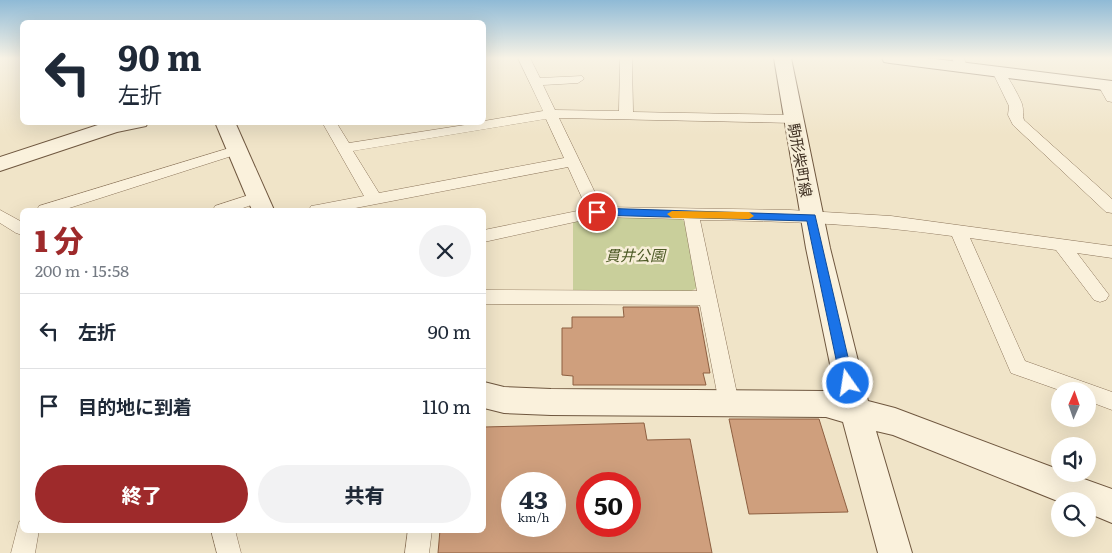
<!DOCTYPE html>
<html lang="ja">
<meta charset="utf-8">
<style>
body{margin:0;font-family:Literata,"Noto Sans JP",serif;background:#f2f2f3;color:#1f2937;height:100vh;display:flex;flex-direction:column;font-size:19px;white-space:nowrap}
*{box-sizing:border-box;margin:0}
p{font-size:16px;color:#747a83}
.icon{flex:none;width:28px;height:28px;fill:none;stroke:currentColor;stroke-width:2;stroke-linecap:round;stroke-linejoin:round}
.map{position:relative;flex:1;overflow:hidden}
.side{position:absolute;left:20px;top:208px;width:466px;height:325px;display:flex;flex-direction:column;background:#fff;border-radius:8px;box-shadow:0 5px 20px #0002}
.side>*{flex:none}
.guide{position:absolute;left:20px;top:20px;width:466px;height:105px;border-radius:8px;box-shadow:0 5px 20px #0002;background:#fff;color:#1f2937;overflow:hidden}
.needle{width:32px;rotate:2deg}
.buttons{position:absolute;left:1051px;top:382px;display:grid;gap:10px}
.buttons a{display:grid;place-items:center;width:45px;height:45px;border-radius:50%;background:#fff;box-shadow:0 5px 20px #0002;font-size:25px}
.speed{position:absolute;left:501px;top:472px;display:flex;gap:10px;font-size:25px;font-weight:700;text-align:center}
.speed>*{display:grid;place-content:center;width:65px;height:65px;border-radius:50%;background:#fff;box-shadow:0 5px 20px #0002;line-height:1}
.speed small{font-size:12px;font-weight:400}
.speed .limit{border:8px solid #d22;background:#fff;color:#111}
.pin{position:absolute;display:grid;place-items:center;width:42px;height:42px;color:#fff;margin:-21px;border:2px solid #fff;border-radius:50%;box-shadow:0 1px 5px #0007}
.me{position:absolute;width:55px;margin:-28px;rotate:347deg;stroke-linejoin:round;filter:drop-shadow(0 0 4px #0008)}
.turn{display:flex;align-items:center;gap:18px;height:105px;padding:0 15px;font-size:22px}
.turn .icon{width:65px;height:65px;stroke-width:2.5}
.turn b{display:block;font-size:35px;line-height:42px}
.round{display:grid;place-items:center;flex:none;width:52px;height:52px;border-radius:26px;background:#f2f2f3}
.headline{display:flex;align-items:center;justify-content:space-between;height:85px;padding:0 15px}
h1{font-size:30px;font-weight:800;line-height:38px;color:#9e2a2b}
.cta{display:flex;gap:10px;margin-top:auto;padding:10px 15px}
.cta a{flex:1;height:58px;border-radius:30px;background:#9e2a2b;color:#fff;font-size:20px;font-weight:800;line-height:58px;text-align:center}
.cta a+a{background:#f2f2f3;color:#1f2937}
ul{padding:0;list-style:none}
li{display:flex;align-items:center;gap:15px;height:75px;padding:0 15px;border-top:1px solid #e0e1e3}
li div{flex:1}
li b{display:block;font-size:19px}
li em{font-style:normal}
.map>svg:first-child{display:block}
</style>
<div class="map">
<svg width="1112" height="553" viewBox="0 0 1112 553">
<rect width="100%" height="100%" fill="#f0e4c8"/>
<path fill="#c9cf9b" d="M600,216L680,218L685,222L697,288L691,291H573V222Z"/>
<g fill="#cf9f7d" stroke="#8d5f41" fill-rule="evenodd">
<path d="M623,307H698L710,373H703L706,385H573V376L562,375V328H572V317H624Z"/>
<path d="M729,419H819L848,512L749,514Z"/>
<path d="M644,423L647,440L690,439L712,553H438L440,530H484V427ZM512,484H555V526H512ZM588,484H630V526H588Z"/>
</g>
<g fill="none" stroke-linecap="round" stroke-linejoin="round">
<defs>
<g id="street">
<path d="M518,58H530L540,78L582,76L584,79L578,83L543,85L555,110L619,111L620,58H632L633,112L794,115L801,119L794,123L559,118L602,207L790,210L891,216L1112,246V258L1077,253L1109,295L1106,300L1100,302L1094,300L1056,250L970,238L1025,361L1112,392V410L1088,401V391H1062L1011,373L952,236C868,224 785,221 700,220L739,403L736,410L729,412L722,410L719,403L700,305L484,304V290L697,291L684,219L597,217L484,242V230L587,209L568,167L345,210H309L311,206L317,205L364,196L322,122H336L349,143L484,122V121L543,111ZM546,119L564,158L379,193L353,151Z"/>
<path d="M952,58H964L967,67L965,70H957Z"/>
<path d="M998,67C1005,69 1019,96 1022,104C1024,110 1022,115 1024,120L1112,199V213L1106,212L1013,125L1008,115L1009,106L992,71Z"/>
<path d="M1104,81L1108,82L1112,88V102L1107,101L1098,85Z"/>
<path d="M236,146L241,147L243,150L241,153L63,210H37L39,206Z"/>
<path d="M258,192L263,193L266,197L263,201L237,210H213L215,206Z"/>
<path d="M0,210L22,222V235L16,233L0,223Z"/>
<path d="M22,520V530H39L35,553H11L19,522Z"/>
<path d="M211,530H235L241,553H217Z"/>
<path d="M408,530H432L429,553H405Z"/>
</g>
<g id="secondary">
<path d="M774,58H791L830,248L868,401L895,408L1060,470V474H1070L1112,489V523L1088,513V501L1060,502L893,435L876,431L912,553H878L843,422L826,417L551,415L504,413L484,408V382L504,387L551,389L826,391L836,393L806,248Z"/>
<path d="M882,58H927L1112,81V91L890,63L884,62Z"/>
<path d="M107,122H148L146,126L117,132L0,171V157Z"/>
<path d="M215,122H235L274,210H252Z"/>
</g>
</defs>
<use href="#street" stroke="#8d765c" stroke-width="1"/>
<use href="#secondary" stroke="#6f573f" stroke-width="2"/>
<use href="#street" fill="#faf1dc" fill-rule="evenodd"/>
<use href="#secondary" fill="#faf1dc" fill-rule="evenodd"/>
</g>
<linearGradient id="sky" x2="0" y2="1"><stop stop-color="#8fbad6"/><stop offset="0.43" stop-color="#f8f3e6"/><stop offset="1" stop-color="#f8f3e6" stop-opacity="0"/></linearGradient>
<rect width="1112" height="135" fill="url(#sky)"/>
<path fill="#1a73e8" stroke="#114b97" d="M597,208L815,215L854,383L852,387L848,389L843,387L841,383L807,221L597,215L592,212Z"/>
<path fill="#f59e0b" d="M672,211L749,212L754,216L749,219L672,218L667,214Z"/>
<g text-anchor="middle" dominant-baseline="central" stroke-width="5" stroke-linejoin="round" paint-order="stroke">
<g font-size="15" fill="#3d2e20" stroke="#f7eed8">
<text transform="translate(801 160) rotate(80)">駒形柴町線</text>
</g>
<g font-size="15" font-style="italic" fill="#4d5a26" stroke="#f7eed8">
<text x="635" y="254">貫井公園</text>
</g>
</g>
</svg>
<div class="buttons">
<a><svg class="needle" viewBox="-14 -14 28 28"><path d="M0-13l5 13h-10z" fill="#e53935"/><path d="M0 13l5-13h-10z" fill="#747a83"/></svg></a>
<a><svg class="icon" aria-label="sound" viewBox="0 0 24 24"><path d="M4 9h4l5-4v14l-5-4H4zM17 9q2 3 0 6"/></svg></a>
<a><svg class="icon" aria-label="search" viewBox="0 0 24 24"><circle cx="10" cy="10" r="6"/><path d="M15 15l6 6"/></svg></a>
</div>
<div class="speed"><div>43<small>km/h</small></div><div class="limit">50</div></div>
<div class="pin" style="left:597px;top:212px;background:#d93025"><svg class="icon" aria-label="arrive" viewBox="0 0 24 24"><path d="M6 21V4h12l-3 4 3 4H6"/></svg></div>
<svg class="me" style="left:848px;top:383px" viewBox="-20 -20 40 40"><circle r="17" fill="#1a73e8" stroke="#fff" stroke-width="3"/><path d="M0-11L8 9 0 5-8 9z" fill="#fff"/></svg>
<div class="guide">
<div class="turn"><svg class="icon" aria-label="left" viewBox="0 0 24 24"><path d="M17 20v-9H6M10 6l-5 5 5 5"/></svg><div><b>90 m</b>左折</div></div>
</div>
<section class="side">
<div class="headline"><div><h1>1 分</h1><p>200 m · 15:58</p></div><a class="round"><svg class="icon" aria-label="close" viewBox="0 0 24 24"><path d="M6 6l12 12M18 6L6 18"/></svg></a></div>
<ul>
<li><svg class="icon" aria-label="left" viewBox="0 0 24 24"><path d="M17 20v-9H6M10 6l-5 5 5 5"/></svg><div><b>左折</b></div><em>90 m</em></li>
<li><svg class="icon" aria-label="arrive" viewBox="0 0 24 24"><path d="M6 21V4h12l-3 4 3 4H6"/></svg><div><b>目的地に到着</b></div><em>110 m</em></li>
</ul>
<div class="cta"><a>終了</a><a>共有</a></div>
</section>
</div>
